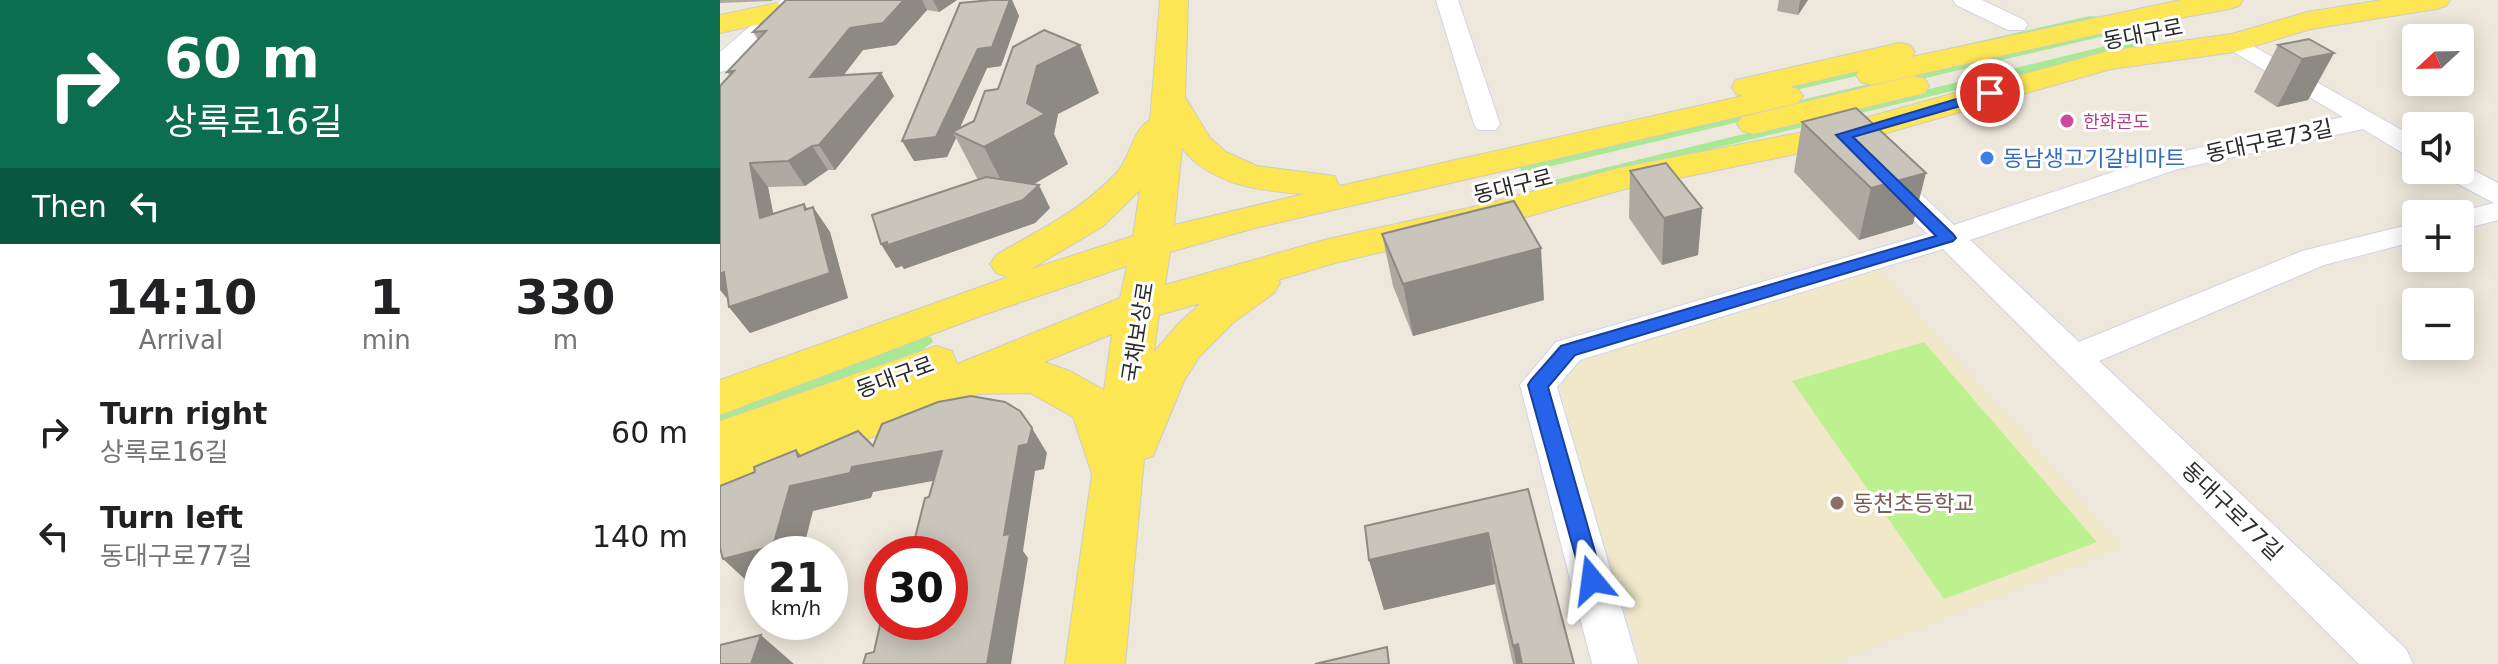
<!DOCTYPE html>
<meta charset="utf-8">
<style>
body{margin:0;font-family:"DejaVu Sans","Noto Sans KR",sans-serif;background:#f6f6f6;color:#202124;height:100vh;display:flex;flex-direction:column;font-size:30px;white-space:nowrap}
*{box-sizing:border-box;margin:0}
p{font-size:26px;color:#757577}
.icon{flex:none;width:44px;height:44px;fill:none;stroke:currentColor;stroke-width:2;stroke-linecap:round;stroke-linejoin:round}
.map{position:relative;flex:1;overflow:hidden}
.drawer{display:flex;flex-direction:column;background:#fff;width:720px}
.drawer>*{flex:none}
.hud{background:#0b6e4f;color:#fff;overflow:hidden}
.needle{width:52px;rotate:248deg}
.tools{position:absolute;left:1682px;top:24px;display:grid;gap:16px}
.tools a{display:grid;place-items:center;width:72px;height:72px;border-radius:8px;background:#fff;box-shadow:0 4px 20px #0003;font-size:40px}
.speed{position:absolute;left:24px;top:536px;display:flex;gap:16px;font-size:40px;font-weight:700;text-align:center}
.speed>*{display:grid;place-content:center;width:104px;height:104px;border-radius:50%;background:#fff;box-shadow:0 4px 20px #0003;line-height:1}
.speed small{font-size:20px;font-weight:400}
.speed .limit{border:12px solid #d22;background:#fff;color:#111}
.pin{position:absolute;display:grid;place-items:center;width:68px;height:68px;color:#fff;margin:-34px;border:4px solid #fff;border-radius:50%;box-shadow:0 2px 8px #0007}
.me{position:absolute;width:88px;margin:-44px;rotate:344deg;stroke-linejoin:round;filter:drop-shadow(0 0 6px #0008)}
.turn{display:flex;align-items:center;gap:28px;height:168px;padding:0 32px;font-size:36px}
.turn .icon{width:104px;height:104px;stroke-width:2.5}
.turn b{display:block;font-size:56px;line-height:68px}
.then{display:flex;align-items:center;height:76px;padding:0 32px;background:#0003;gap:16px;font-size:30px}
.eta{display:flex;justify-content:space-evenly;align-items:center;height:136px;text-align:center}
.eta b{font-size:48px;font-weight:700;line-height:56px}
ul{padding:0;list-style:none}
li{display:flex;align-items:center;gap:24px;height:104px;padding:0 32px}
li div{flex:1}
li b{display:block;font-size:30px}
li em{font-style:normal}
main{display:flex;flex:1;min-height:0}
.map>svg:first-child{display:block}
</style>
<main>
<section class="drawer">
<div class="hud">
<div class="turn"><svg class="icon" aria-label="right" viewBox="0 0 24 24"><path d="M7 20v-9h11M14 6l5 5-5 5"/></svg><div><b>60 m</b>상록로16길</div></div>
<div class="then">Then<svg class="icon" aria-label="left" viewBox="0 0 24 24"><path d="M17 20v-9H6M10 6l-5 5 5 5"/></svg></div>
</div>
<div class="eta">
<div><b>14:10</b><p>Arrival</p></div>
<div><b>1</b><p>min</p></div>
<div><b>330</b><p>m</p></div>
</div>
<ul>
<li><svg class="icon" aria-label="right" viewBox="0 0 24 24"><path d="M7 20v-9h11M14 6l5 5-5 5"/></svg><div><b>Turn right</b><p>상록로16길</p></div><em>60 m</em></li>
<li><svg class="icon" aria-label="left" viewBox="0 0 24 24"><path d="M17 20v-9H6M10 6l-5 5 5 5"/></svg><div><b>Turn left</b><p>동대구로77길</p></div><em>140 m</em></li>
</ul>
</section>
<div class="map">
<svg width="1778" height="664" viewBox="0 0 1778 664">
<rect width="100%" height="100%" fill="#eee8dc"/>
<path fill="#f1e8ca" d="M1154,264L1402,547L1110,664H923L856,460L841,387L860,359Z"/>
<g fill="#a8e994">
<path d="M1370,16L1381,17L1377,21L801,153L798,147Z"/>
<path d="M1385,28L1396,30L1393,34L806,172L799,170L803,166Z"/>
<path d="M1411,40L1423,41L1419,46L825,189L818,187L822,183Z"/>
<path d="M206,336L211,337L213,342L202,350L0,425V412Z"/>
</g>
<path fill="#bdf18f" d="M1204,342L1377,542L1224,599L1072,381Z"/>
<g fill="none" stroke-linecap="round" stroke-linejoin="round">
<defs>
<g id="minor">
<path d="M61,0H85L9,70L0,72V52Z"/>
<path d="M716,0H738L780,124L776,130H758L754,124Z"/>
<path d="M1233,0H1262L1304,20L1308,25L1304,30H1288L1236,5Z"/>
<path d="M1515,36L1696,138V157L1686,155L1643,129L1458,169L1250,240L1359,342L1582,251L1696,223V241L1604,265L1379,361L1686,649L1693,664H1639L1223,249L860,360L837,387L918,664H872L800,385L836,342L1207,234L1154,181L1150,175L1154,169L1164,166L1174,169L1234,225L1441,156L1623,117L1507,48L1503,43L1507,38Z"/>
<path d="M1740,163L1778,183V220L1740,230V214H1731L1774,203L1723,176L1719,170H1740Z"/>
</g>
<g id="major">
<path d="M440,0H468L465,97L490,138L506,152L537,166L615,176L619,186L1023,96L1016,94L1012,87L1016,80L1179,43L1190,45L1195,52L1191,57L1461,0H1523L1519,6L1509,9L1410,27L1152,85L1141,82L1136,75L1139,71L1070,87L1078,89L1083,96L1078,103L535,228L450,252L445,285L608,239L762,205L899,168L1119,125L1388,51L1512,34L1587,12L1662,0H1730L1726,6L1716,9L1591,29L1515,52L1391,69L1135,142L905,189L781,224L615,263L558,280L560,283L554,293L514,322L479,357L464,381L433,456L424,459L405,664H345L372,474L353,417L310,393L258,394L0,499V421L216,346L232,351L237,364L400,298L407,266L263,315L0,415V380L288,277L276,273L270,264L276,255C319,230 364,209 398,171C410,157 413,129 430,120ZM462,148C490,185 541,191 584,194L454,225ZM420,190L413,236L311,269L382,227ZM481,303L459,323L434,352L439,315ZM392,334L384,390L350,371L324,362Z"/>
<path d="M57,3L67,6L72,12L67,18L0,33V15Z"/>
<path d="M1193,76L1205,79L1209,86L1205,93L1034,134L1022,131L1017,124L1022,117Z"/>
</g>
</defs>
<use href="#minor" stroke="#d1d3e5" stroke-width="2"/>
<use href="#major" stroke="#ccc" stroke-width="2"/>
<use href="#minor" fill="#fff" fill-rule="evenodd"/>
<use href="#major" fill="#fce653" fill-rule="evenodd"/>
</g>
<g fill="#ada9a1">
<path d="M0,0H53L52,1L0,3Z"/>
<path d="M66,0H237L219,12L207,10L176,45L143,50L124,75L161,73L174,96L115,170H108L85,186L48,187L53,214L84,204L87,209L93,207L110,232L128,298L30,333L9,307L10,76L7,72L38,40L33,32Z"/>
<path d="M271,0H292L299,16L281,66L267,68L240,128L379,93L338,114L334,134L348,164L314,184L330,208L315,223L184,269L182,266L176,268L161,244L258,180L236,138L227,157L194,161Z"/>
<path d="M1059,0H1088L1078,15L1057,11Z"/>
<path d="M1558,45L1614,53L1588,100L1557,107L1534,92Z"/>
<path d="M1082,122L1193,224L1139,240L1074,172Z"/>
<path d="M910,171L982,208L978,255L942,265L909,218Z"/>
<path d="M662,234L824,300L693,336L673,286Z"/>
<path d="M808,489L854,664H793L775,584L664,610L649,560Z"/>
</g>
<g fill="#8d8a83">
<path d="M184,0H202L207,10L176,45L143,50L104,100L90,77L130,28Z"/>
<path d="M213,0H237L219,12Z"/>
<path d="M290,0H292L299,16L281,66L267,68L237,134L232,132L236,138L227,157L194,161L182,141L258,49Z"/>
<path d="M1080,0H1088L1078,15Z"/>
<path d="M360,45L379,93L338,114L334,134L348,164L290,198L264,147L307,103L317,66Z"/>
<path d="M1614,53L1588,100L1557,107L1582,59Z"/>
<path d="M161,73L174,96L115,170L99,145Z"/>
<path d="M92,146L108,170L85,186L68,161Z"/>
<path d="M30,163L48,187L59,242L40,218Z"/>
<path d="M1206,173L1193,224L1139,240L1151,188Z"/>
<path d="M319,185L330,208L315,223L184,269L182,266L176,268L161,244Z"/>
<path d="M84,204L98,224L93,207L110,232L128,298L30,333L9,307L85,210Z"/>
<path d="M982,208L978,255L942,265L944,218Z"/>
<path d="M821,248L824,300L693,336L683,284Z"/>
<path d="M4,272L10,302L0,290V274Z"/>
<path d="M312,428L327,453L324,469L315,471L303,551L308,558L291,664H267L284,535L299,446Z"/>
<path d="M76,450L98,475L132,467L222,451L240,476L153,492L151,498L93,511L82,554H42V580L29,583L3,559L78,457Z"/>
<path d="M768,533L775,584L664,610L649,560Z"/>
<path d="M41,635L74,664H31Z"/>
<path d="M798,644L801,664H796L793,646Z"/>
</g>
<g fill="#c9c5bb" stroke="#8d8a83" stroke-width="2">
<path d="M66,0H184L163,23L130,28L90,77L161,73L99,145L92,146L68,161L30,163L40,218L84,204L85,210L93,207L110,273L9,307L4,272L0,274V86L14,71L7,72L46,31L33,32Z"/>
<path d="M271,0H290L272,47L258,49L216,137L182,141L240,3Z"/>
<path d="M324,30L360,45L317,66L307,103L325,114L264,147L232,132L254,121L265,91L278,89L293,47Z"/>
<path d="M1589,39L1614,53L1582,59L1558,45Z"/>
<path d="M1136,108L1206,173L1151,188L1082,122Z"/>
<path d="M946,163L982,208L944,218L910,171Z"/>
<path d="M266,177L319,185L303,200L168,245L167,242L161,244L152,215Z"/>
<path d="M794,201L821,248L683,284L662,234Z"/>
<path d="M251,396L285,402L300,411L312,428L308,444L299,446L284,535L290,534L267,664H143L146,654L154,652L162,616V622H230V554H191L205,498L209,497L222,451L132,467L130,473L70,486L53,546L3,559L0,548V486L35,472L34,467L76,450L78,457L138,431L153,446L162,424L218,402Z"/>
<path d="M808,489L854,664H802L798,644L793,646L768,533L649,560L645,526Z"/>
<path d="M41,635L31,664H0V645Z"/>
<path d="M667,647L669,664H595Z"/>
</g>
<path fill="#2563eb" stroke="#184099" stroke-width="2" d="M1270,89L1275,90V96L1133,137L1233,234L1236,238L1233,241L855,355L828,387L883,580L880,587L872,590L864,587L808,385L811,380L841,346L1216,236L1116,135Z"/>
<circle fill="#d1479c" stroke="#fff" stroke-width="3" cx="1347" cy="121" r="8"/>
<circle fill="#3f7fe0" stroke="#fff" stroke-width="3" cx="1267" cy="158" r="8"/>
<circle fill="#8d6e63" stroke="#fff" stroke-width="3" cx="1117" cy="503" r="8"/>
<g text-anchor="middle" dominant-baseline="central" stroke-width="6" stroke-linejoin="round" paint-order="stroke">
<g font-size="18" fill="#b23c85" stroke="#fff" text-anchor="start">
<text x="1363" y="121">한화콘도</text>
</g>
<g font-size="22" fill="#2b2b2b" stroke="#fff">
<text transform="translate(1423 34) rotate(-11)">동대구로</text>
<text transform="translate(1549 141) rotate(-12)">동대구로73길</text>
<text transform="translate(793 186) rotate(-14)">동대구로</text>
<text transform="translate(418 332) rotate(-81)">국채보상로</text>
<text transform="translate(175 377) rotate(-20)">동대구로</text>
<text transform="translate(1512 511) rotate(44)">동대구로77길</text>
</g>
<g font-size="22" fill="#366cbe" stroke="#fff" text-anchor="start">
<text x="1283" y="158">동남생고기갈비마트</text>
</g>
<g font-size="22" fill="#785e54" stroke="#fff" text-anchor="start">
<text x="1133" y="503">동천초등학교</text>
</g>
</g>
</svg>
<div class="tools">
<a><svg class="needle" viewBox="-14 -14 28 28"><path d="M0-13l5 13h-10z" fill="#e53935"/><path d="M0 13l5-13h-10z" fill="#757577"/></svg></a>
<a><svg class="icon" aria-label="sound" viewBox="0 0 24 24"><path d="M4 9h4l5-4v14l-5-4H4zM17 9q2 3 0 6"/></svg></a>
<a>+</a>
<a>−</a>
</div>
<div class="speed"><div>21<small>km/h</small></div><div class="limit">30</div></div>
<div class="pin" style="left:1270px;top:93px;background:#d93025"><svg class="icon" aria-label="arrive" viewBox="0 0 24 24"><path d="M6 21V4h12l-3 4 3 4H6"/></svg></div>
<svg class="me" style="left:872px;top:580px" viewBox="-20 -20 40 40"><path d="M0-17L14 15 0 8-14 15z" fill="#2563eb" stroke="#fff" stroke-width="4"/></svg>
</div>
</main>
